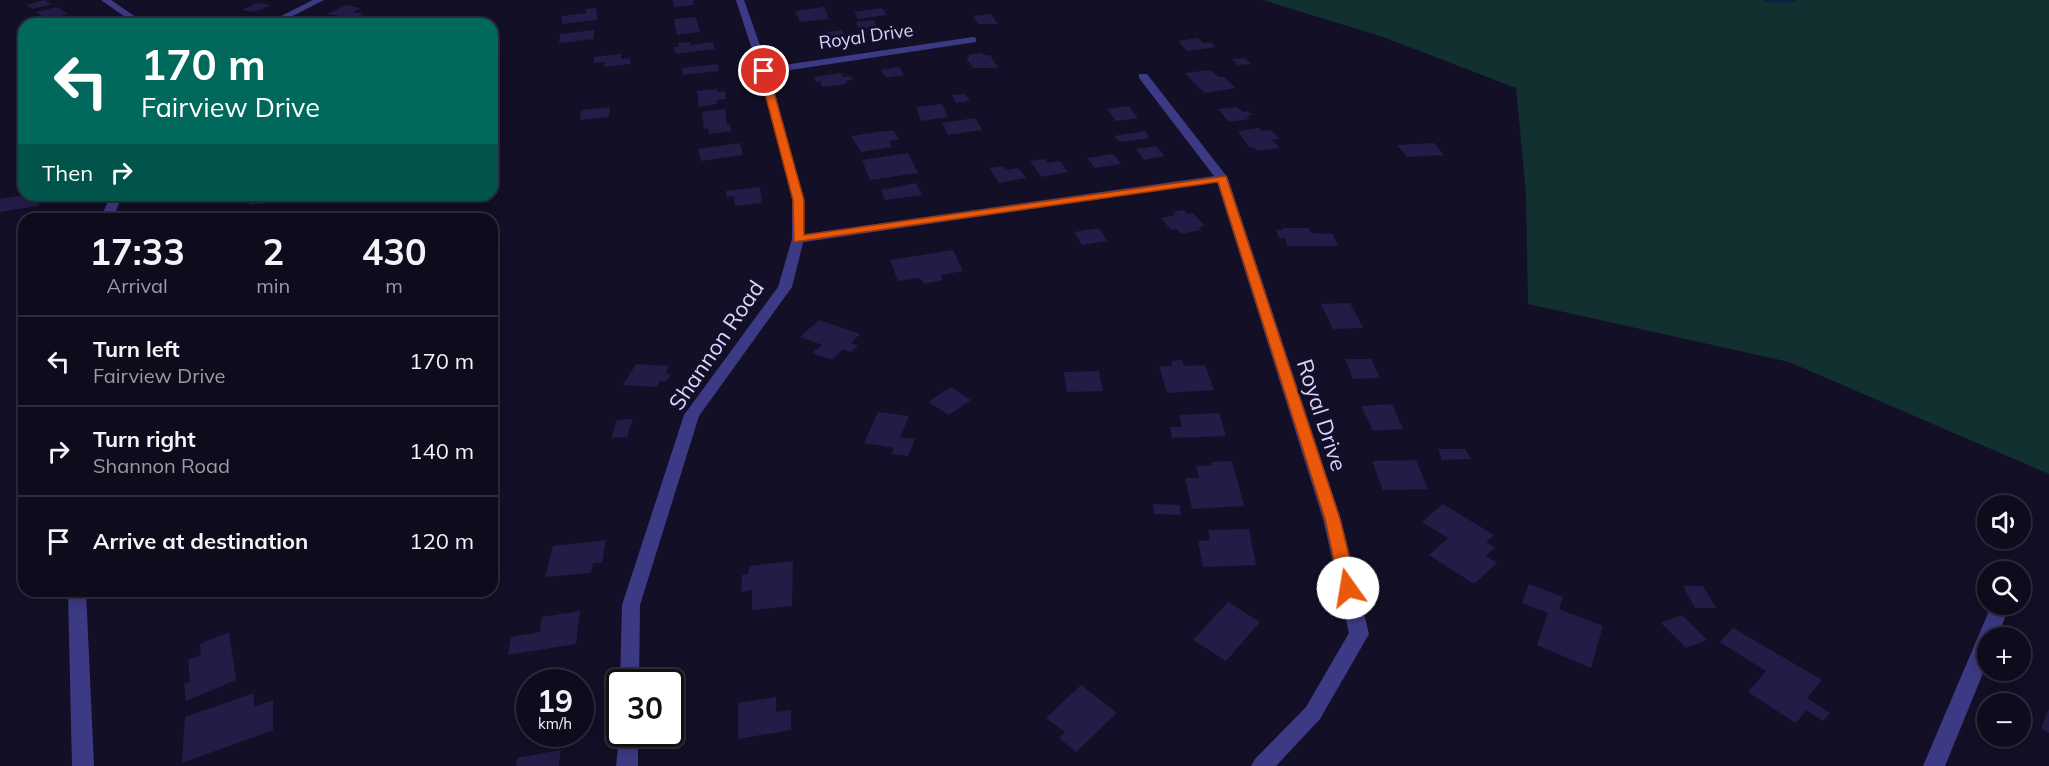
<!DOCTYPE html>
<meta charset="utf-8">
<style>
body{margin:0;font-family:Mulish,sans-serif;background:#1c1929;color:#f1f3f6;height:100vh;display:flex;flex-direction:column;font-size:22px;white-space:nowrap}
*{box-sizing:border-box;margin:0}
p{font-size:20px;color:#9b9ba3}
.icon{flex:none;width:33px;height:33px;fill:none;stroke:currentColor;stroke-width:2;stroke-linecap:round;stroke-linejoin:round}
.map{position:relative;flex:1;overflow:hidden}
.side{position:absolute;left:18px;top:213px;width:480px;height:384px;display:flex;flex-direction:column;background:#0e0b1c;border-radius:18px;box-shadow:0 3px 15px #0003,0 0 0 2px #2e2b3b}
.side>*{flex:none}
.guide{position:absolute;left:18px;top:18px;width:480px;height:183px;border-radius:18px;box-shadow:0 3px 15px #0003,0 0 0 2px #2e2b3b;background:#00695c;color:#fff;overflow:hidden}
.tools{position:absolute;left:1977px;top:495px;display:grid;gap:12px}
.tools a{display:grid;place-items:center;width:54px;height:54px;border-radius:50%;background:#0e0b1c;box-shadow:0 3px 15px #0003,0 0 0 2px #2e2b3b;font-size:30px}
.speed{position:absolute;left:516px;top:669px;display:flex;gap:12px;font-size:30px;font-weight:700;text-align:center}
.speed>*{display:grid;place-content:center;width:78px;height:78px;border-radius:50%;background:#0e0b1c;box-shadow:0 3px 15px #0003,0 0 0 2px #2e2b3b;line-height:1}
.speed small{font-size:15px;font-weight:400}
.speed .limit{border:3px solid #111;border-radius:9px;background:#fff;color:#111}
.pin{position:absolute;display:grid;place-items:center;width:51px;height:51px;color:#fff;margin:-26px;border:3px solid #fff;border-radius:50%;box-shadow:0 2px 6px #0007}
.me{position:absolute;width:66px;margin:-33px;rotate:347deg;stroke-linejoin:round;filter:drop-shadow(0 0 4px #0008)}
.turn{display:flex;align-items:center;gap:21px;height:126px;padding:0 24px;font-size:27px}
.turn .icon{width:78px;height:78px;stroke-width:2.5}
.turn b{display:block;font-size:42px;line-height:51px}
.then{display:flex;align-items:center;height:57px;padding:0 24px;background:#0003;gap:12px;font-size:22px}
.eta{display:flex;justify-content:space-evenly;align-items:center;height:102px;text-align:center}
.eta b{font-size:36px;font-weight:700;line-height:42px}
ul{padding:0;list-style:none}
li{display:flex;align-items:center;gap:18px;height:90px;padding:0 24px;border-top:2px solid #2e2b3b}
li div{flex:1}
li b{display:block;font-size:22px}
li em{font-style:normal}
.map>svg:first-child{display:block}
</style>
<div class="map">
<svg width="2049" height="766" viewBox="0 0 2049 766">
<rect width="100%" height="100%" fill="#130f26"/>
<path fill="#12302f" d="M1263,0H2049V474L1789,362L1528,304L1526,194L1516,88L1383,37Z"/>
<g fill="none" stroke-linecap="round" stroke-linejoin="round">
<path stroke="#0a1f44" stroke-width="5" d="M1766,0H1793"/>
</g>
<g fill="#241b47">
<path d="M44,0L52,4L33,9L26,5Z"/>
<path d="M673,0H693L694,5L674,7Z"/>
<path d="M257,3L271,5L255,12L242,10Z"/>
<path d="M346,5L361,8L353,12L364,14L354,18L327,14Z"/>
<path d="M57,7L68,14L47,20L36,12Z"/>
<path d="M824,7L829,19L800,22L795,11Z"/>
<path d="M596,8L597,20L562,24V16L586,13V9Z"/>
<path d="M882,8L887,15L858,19L854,12Z"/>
<path d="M991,14L998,24H978L973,16Z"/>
<path d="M696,17L700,32L677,35L674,19Z"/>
<path d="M72,18L81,24H52V23Z"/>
<path d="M224,18L238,20L230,24H212Z"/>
<path d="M874,20L877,27L859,29L856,22Z"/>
<path d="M594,30V39L559,43L560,34Z"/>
<path d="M842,30L846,37L852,36L854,40H848L851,45H827L824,40L825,39L820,33Z"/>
<path d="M1198,38L1203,43L1211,42L1216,47L1187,51L1178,41Z"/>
<path d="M690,42V45L713,42L715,49L676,54L674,47H679L678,43Z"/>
<path d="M982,53L983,55H990L998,68H973L966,58L969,57L968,55Z"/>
<path d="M621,54V59L630,58V64L604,67L605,62L594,63V57Z"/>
<path d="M1245,58L1251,64L1237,65L1232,59Z"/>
<path d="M717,64L719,71L683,75L682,68Z"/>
<path d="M899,67L904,75L886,78L881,70Z"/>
<path d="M1210,70L1219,77H1224L1236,88L1204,93L1185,73Z"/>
<path d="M841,73L843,77L851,76L853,80L846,81L847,84L822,87L820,81L816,82L814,77Z"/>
<path d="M717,89L718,92L725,91L726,99L716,100L717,104L699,107L697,91Z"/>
<path d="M965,94L970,101L956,103L952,95Z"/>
<path d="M942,104L948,117L921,121L916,107Z"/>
<path d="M1129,106L1138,118L1116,121L1107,109Z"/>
<path d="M610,107L609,117L580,120L581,110Z"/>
<path d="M1237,107L1243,112L1249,111L1252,115L1247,116L1250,119L1229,122L1218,109Z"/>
<path d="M725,109L727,125L730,124L731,131L709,134L708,128L704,129L702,112Z"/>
<path d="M975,118L982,130L948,135L942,123Z"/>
<path d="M1259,128L1262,131L1271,130L1280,139L1272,140L1280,148L1258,151L1253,147H1249L1238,131Z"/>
<path d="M884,131H894L899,140L889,141L892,147L861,152L851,136Z"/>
<path d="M1145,131L1150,138L1120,142L1114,136Z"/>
<path d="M740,143L743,155L701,161L698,149Z"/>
<path d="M1434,143L1444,155L1407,157L1397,145Z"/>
<path d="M1156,146L1165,156L1144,160L1136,149Z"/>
<path d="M908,153L918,173L870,180L862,160Z"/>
<path d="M1113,154L1121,164L1095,168L1087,158Z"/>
<path d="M1045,159L1047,163L1060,161L1068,172L1041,177L1030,161Z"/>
<path d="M1003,166L1006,170L1018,168L1026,178L999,183L989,168Z"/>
<path d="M916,183L922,195L885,200L881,190Z"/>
<path d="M760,187L762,203L735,206L734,196L726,197V191Z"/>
<path d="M24,195H44L38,206L0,212V199Z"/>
<path d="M169,195H198L197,197L165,202Z"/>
<path d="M255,195H295L293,200L249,205Z"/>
<path d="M1184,210L1187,214L1193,213L1205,226L1199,227L1202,230L1181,234L1177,229L1171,230L1161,218L1175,215L1173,212Z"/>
<path d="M1099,228L1107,241L1082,245L1074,232Z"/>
<path d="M1282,228H1309L1311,233L1333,234L1338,246H1287L1285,238H1279L1276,230H1283Z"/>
<path d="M953,250L963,271L941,275L943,280L924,284L920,278L898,281L890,260Z"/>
<path d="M1350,303L1363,328L1333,329L1321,304Z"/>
<path d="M819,320L860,334L851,343L858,345L851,352L843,349L832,360L812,353L822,345L800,337Z"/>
<path d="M1345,359H1371L1380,378L1353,379Z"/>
<path d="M1182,360L1184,366L1205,365L1214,390L1167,393L1159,366H1172L1171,361Z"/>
<path d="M636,364L669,366L665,373L671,374L666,382L660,381L657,387L623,385Z"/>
<path d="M1099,371L1103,391L1067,392L1064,372Z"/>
<path d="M951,387L971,400L949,415L928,402Z"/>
<path d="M1392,404L1403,429L1373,431L1361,406Z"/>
<path d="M878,412L909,416L900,437L915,439L908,456L891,454L894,448L864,443Z"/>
<path d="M1219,413L1226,436L1172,438L1170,427H1182L1179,415Z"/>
<path d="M633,419L627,437L611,438L617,420Z"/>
<path d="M1438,449H1465L1471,459L1442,460Z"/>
<path d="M1416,460L1428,489L1383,490L1372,461Z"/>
<path d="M1232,461L1244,506L1192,509L1185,478H1199L1196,466L1212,465L1211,462Z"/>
<path d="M1153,504L1180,505L1181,515L1154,514Z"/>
<path d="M1443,504L1494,535L1486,542L1495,547L1486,556L1497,563L1474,584L1429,555L1448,538L1422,522Z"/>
<path d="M1249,529L1256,565L1203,567L1198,541L1210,540L1208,530Z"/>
<path d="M606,540L602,563H593L591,573L545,577L553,546Z"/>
<path d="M793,561L792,606L752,610V590L741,592L742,575L748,574L749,566Z"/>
<path d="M1529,584L1563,597L1559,609L1603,626L1591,668L1537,645L1548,613L1522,603Z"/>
<path d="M1683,586H1703L1716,608H1695Z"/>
<path d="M1228,602L1260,622L1226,661L1193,640Z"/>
<path d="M580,611L576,644L508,655L511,637L540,632L542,617Z"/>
<path d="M1682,615L1707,640L1686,648L1661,623Z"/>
<path d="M1733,628L1822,680L1807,698L1830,713L1823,721L1806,710L1796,723L1748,692L1766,671L1720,642Z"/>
<path d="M229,632L236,680L186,701L184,684L190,682L188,660L201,655L200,644Z"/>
<path d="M570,674L569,682H527V681Z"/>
<path d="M1081,685L1117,713L1076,752L1059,738L1065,732L1046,718Z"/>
<path d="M528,687L530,729L522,731Z"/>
<path d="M254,693V707L273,700V730L182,763L185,717Z"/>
<path d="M776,697V712L791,710V730L738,739V703Z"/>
<path d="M2049,709V733L2041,728Z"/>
<path d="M561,750L559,766H516L517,758Z"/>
</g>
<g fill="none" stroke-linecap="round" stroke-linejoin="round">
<g fill="#3d3a85" fill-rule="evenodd">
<path d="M313,0H324L277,24H265Z"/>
<path d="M973,37L976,38V42L764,74L759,71L764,68Z"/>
<path d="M1139,74H1147L1228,178L1341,519L1369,634L1320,719L1276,766H1251L1255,759L1306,707L1349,633L1323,519L1217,182L798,243L792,239L798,235L1214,176L1139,78Z"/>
<path d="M1992,604H2008L2009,607L1997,638H1988V661L1945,766H1923Z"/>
</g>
<g fill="#3d3a85" fill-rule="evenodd">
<path d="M101,0H111L146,24H135Z"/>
<path d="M736,0H744L769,71L804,199V239L792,287L699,416L640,605L639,682L620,683L622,605L684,415L778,287L792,239V199L759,71Z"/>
<path d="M111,195H123L112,219H100Z"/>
<path d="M68,591H86L94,766H72Z"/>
<path d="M620,730V734H638V766H616Z"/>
</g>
</g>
<path fill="#ea580c" stroke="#983908" stroke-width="1.5" d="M764,68L768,71L804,200V235L1226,176L1340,519L1357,588L1354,593L1348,595L1342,593L1340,588L1325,519L1218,182L794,242L793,200L759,71Z"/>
<g text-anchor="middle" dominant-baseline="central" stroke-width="6" stroke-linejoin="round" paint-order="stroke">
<g font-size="18" fill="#d9d4ff" stroke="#130f26">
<text transform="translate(866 36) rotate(-8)">Royal Drive</text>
</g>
<g font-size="22" fill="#d9d4ff" stroke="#130f26">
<text transform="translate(716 345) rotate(-56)">Shannon Road</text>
<text transform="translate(1322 415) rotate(72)">Royal Drive</text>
</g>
</g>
</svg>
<div class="tools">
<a><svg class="icon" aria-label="sound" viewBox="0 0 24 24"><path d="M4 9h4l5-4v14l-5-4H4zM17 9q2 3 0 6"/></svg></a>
<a><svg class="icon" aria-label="search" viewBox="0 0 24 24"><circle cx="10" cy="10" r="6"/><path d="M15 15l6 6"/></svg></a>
<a>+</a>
<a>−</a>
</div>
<div class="speed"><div>19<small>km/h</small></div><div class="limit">30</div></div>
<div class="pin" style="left:764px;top:71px;background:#d93025"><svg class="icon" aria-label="arrive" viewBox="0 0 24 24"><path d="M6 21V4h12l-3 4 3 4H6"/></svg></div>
<svg class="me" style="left:1348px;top:588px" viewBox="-20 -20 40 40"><circle r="19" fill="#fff"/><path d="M0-13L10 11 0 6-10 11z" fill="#ea580c"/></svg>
<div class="guide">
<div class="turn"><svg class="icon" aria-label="left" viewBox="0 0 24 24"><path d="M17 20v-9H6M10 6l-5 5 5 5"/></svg><div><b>170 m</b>Fairview Drive</div></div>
<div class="then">Then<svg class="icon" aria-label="right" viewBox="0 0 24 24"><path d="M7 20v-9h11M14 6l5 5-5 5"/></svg></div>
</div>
<section class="side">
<div class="eta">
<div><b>17:33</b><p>Arrival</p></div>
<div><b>2</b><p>min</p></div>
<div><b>430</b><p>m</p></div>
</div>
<ul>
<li><svg class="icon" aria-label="left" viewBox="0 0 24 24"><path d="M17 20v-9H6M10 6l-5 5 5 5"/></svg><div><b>Turn left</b><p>Fairview Drive</p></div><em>170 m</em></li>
<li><svg class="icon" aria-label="right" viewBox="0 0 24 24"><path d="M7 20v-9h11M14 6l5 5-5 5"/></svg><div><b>Turn right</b><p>Shannon Road</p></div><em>140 m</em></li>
<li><svg class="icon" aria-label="arrive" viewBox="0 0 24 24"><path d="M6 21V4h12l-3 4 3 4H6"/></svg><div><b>Arrive at destination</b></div><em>120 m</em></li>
</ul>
</section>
</div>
